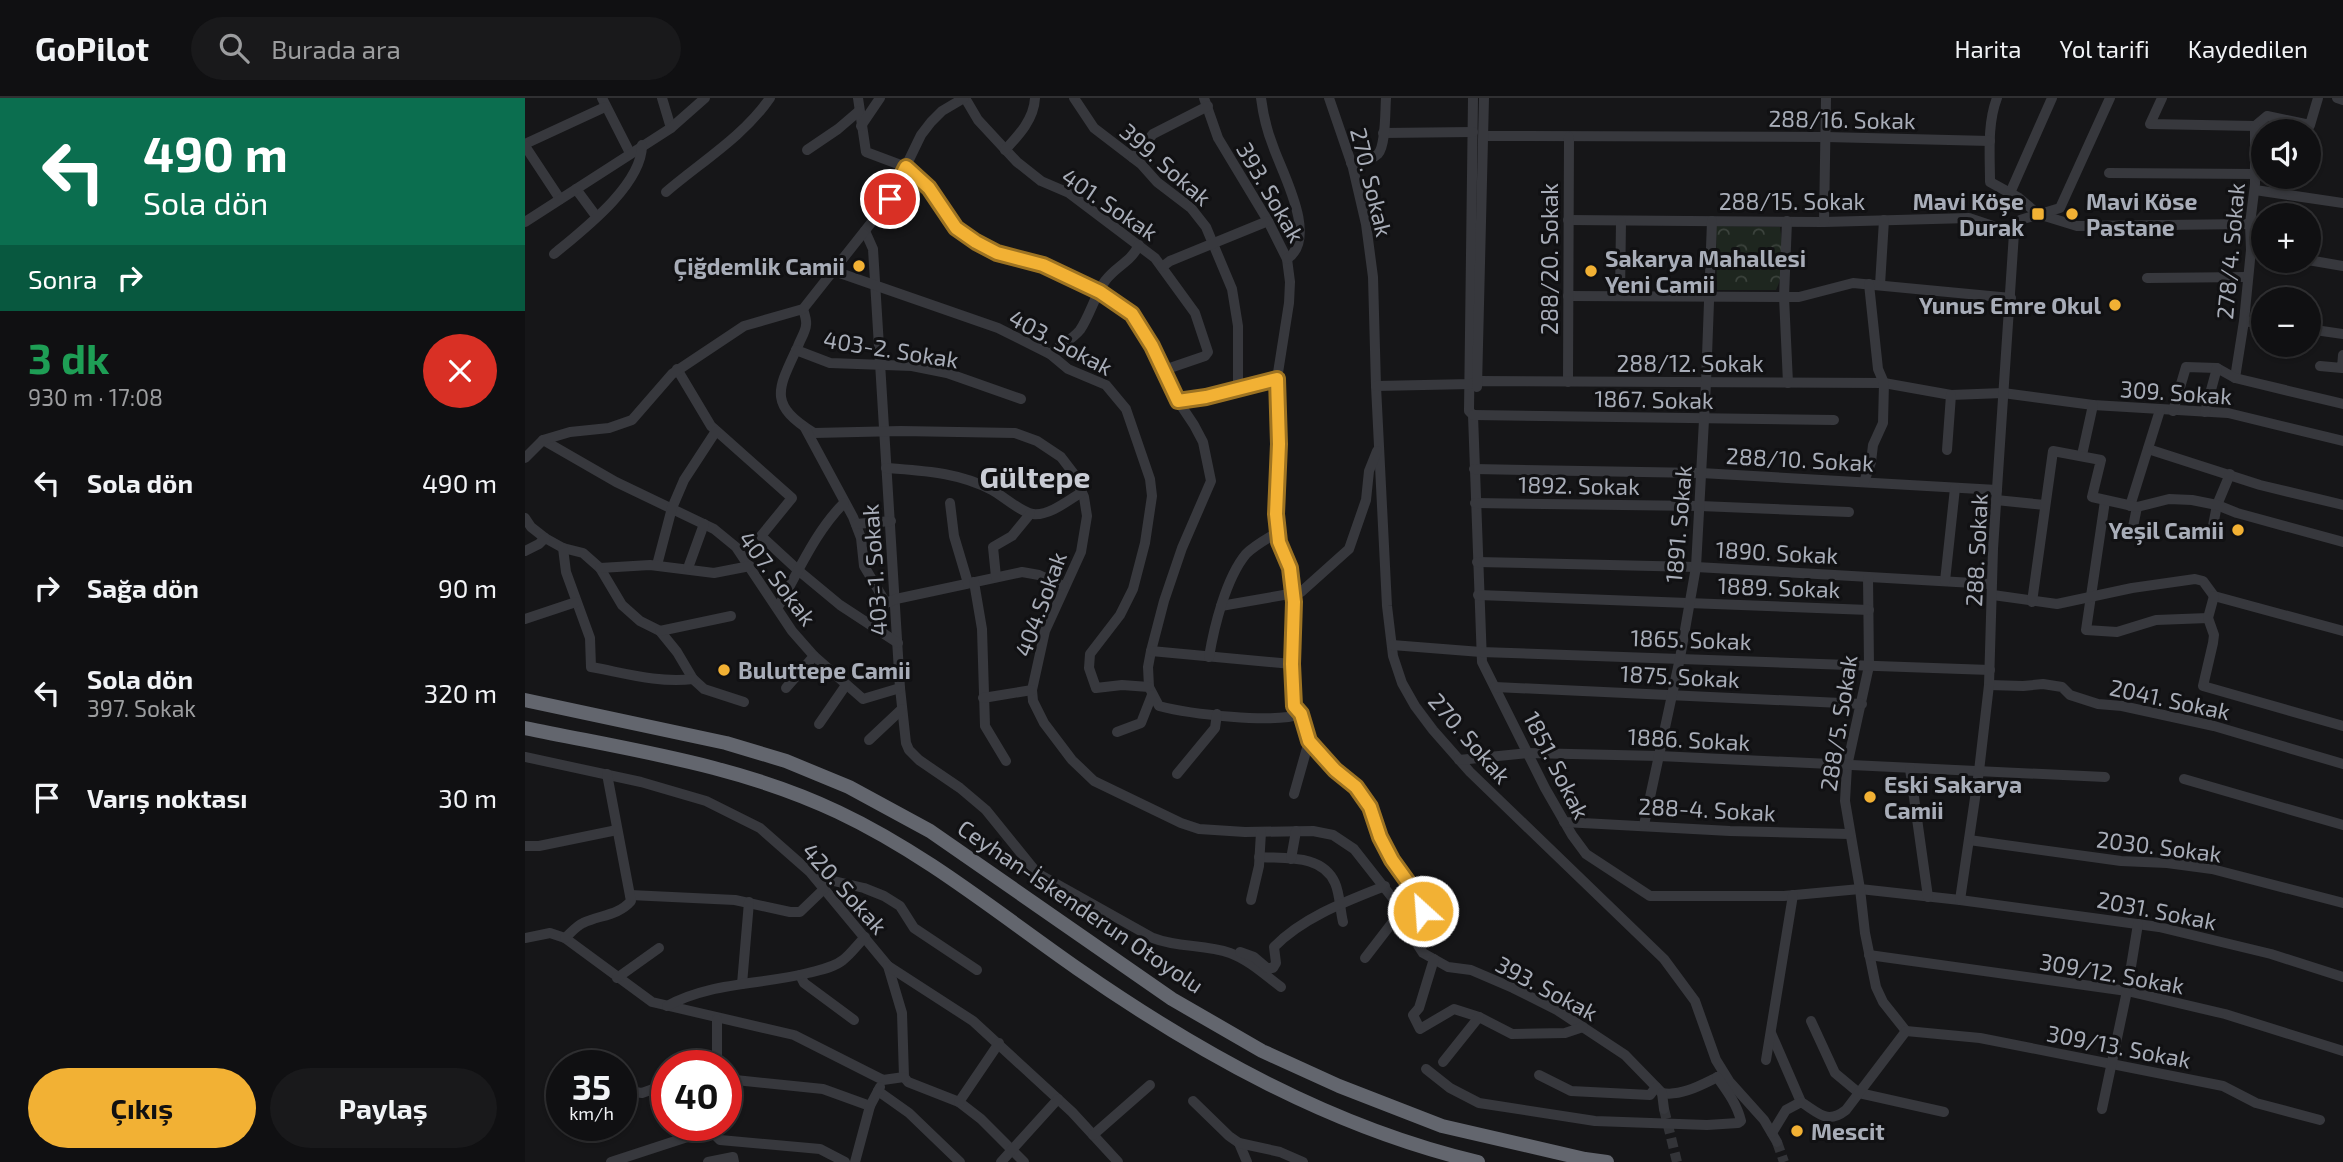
<!DOCTYPE html>
<html lang="tr">
<meta charset="utf-8">
<style>
body{margin:0;font-family:"Exo 2",sans-serif;background:#19191b;color:#f1f3f6;height:100vh;display:flex;flex-direction:column;font-size:26px;white-space:nowrap}
*{box-sizing:border-box;margin:0}
p{font-size:23px;color:#9c9d9f}
.icon{flex:none;width:38px;height:38px;fill:none;stroke:currentColor;stroke-width:2;stroke-linecap:round;stroke-linejoin:round}
.map{position:relative;flex:1;overflow:hidden}
.side{display:flex;flex-direction:column;background:#101012;width:525px}
.side>*{flex:none}
.hud{background:#0b6e4f;color:#fff;overflow:hidden}
.buttons{position:absolute;left:1726px;top:21px;display:grid;gap:14px}
.buttons a{display:grid;place-items:center;width:70px;height:70px;border-radius:50%;background:#101012;box-shadow:0 2px 5px #0004,0 0 0 2px #303032;font-size:35px}
.speed{position:absolute;left:21px;top:952px;display:flex;gap:14px;font-size:35px;font-weight:700;text-align:center}
.speed>*{display:grid;place-content:center;width:91px;height:91px;border-radius:50%;background:#101012;box-shadow:0 2px 5px #0004,0 0 0 2px #303032;line-height:1}
.speed small{font-size:18px;font-weight:400}
.speed .limit{border:10px solid #d22;background:#fff;color:#111}
.pin{position:absolute;display:grid;place-items:center;width:60px;height:60px;color:#fff;margin:-30px;border:4px solid #fff;border-radius:50%;box-shadow:0 2px 7px #0007}
.me{position:absolute;width:77px;margin:-38px;rotate:334deg;stroke-linejoin:round;filter:drop-shadow(0 0 5px #0008)}
.turn{display:flex;align-items:center;gap:24px;height:147px;padding:0 28px;font-size:32px}
.turn .icon{width:91px;height:91px;stroke-width:2.5}
.turn b{display:block;font-size:49px;line-height:60px}
.then{display:flex;align-items:center;height:66px;padding:0 28px;background:#0003;gap:14px;font-size:26px}
.round{display:grid;place-items:center;flex:none;width:74px;height:74px;border-radius:37px;background:#19191b}
.headline{display:flex;align-items:center;justify-content:space-between;height:119px;padding:0 28px}
h1{font-size:42px;font-weight:700;line-height:52px;color:#1e9e55}
.cta{display:flex;gap:14px;margin-top:auto;padding:14px 28px}
.cta a{flex:1;height:80px;border-radius:42px;background:#f2b134;color:#111;font-size:28px;font-weight:700;line-height:80px;text-align:center}
.cta a+a{background:#19191b;color:#f1f3f6}
ul{padding:0;list-style:none}
li{display:flex;align-items:center;gap:21px;height:105px;padding:0 28px}
li div{flex:1}
li b{display:block;font-size:26px}
li em{font-style:normal}
header{display:flex;align-items:center;gap:42px;box-sizing:border-box;height:98px;padding:0 35px;background:#101012;border-bottom:2px solid #303032}
header strong{font-size:33px}
nav{display:flex;gap:38px;margin-inline-start:auto;font-size:24px}
.search{width:490px;height:63px;background:#19191b;display:flex;align-items:center;gap:18px;box-sizing:border-box;padding:0 24px;border-radius:38px;color:#9c9d9f;font-size:26px}
main{display:flex;flex:1;min-height:0}
.map>svg:first-child{display:block}
</style>
<header>
<strong>GoPilot</strong>
<div class="search"><svg class="icon" aria-label="search" viewBox="0 0 24 24"><circle cx="10" cy="10" r="6"/><path d="M15 15l6 6"/></svg>Burada ara</div>
<nav><a>Harita</a><a>Yol tarifi</a><a>Kaydedilen</a></nav>
</header>
<main>
<section class="side">
<div class="hud">
<div class="turn"><svg class="icon" aria-label="left" viewBox="0 0 24 24"><path d="M17 20v-9H6M10 6l-5 5 5 5"/></svg><div><b>490 m</b>Sola dön</div></div>
<div class="then">Sonra<svg class="icon" aria-label="right" viewBox="0 0 24 24"><path d="M7 20v-9h11M14 6l5 5-5 5"/></svg></div>
</div>
<div class="headline"><div><h1>3 dk</h1><p>930 m · 17:08</p></div><a class="round" style="background:#d93025;color:#fff"><svg class="icon" aria-label="close" viewBox="0 0 24 24"><path d="M6 6l12 12M18 6L6 18"/></svg></a></div>
<ul>
<li><svg class="icon" aria-label="left" viewBox="0 0 24 24"><path d="M17 20v-9H6M10 6l-5 5 5 5"/></svg><div><b>Sola dön</b></div><em>490 m</em></li>
<li><svg class="icon" aria-label="right" viewBox="0 0 24 24"><path d="M7 20v-9h11M14 6l5 5-5 5"/></svg><div><b>Sağa dön</b></div><em>90 m</em></li>
<li><svg class="icon" aria-label="left" viewBox="0 0 24 24"><path d="M17 20v-9H6M10 6l-5 5 5 5"/></svg><div><b>Sola dön</b><p>397. Sokak</p></div><em>320 m</em></li>
<li><svg class="icon" aria-label="arrive" viewBox="0 0 24 24"><path d="M6 21V4h12l-3 4 3 4H6"/></svg><div><b>Varış noktası</b></div><em>30 m</em></li>
</ul>
<div class="cta"><a>Çıkış</a><a>Paylaş</a></div>
</section>
<div class="map">
<svg width="1818" height="1064" viewBox="0 0 1818 1064">
<defs>
<pattern id="park-crowns" width="20" height="18" patternUnits="userSpaceOnUse" patternTransform="scale(1.75)"><rect width="20" height="18" fill="#1e261f"/><path d="M2 6a3 3 0 1 1 6 0M12 15a3 3 0 1 1 6 0" fill="none" stroke="#3c433d"/></pattern>
</defs>
<rect width="100%" height="100%" fill="#161618"/>
<path fill="url(#park-crowns)" d="M1191,128L1255,129C1258,151 1261,171 1251,192H1192Z"/>
<g fill="none" stroke-linecap="round" stroke-linejoin="round">
<g stroke="#333438" stroke-width="10" stroke-dasharray="10 5" stroke-linecap="butt">
<path d="M1139,1011L1152,1064"/>
<path d="M1252,1044L1259,1064"/>
</g>
<g stroke="#37383d" stroke-width="10">
<path d="M77,0L105,55"/>
<path d="M137,0L146,30"/>
<path d="M333,0L341,54L381,69L404,90L431,130L451,144L472,155L518,167L595,206L607,216L617,229L653,303L669,327L678,344L686,383L657,450L639,503L626,553L623,569L624,589L634,608C664,616 749,626 776,616"/>
<path d="M440,0L453,22L492,64L516,83L544,95L630,160L670,215L683,254L680,258L639,272"/>
<path d="M549,0L569,30L616,66L632,84L666,110L681,129L707,191L713,228V292"/>
<path d="M679,0L693,40L743,123L762,161L765,184L764,205L752,281L754,346L751,416L754,445L765,470L769,504L767,566L769,608L776,616L784,643L810,672L831,689L845,709L855,739L867,762L895,801L898,813L893,821L888,822L885,835L898,855L923,869L946,872L988,890L1032,912L1100,957L1137,995C1158,999 1181,984 1199,976"/>
<path d="M736,0C738,16 742,33 748,48C757,75 794,140 762,161"/>
<path d="M804,0L828,70L841,126L848,179L851,288L862,508L868,558L877,585L890,608L908,632L945,674L1139,861L1170,903L1191,962L1204,983L1239,1022L1252,1044"/>
<path d="M948,0L944,313L948,317L957,564L1020,690L1047,737L1061,756L1125,798H1259L1335,791L1435,802L1634,829L1746,856L1818,879"/>
<path d="M1472,0C1462,26 1465,57 1465,84L1494,100L1513,116L1552,128L1725,126"/>
<path d="M1637,0L1625,26L1730,28"/>
<path d="M1812,0L1818,2"/>
<path d="M336,28L355,0"/>
<path d="M1730,28L1742,18L1785,27L1793,0"/>
<path d="M858,35L948,34"/>
<path d="M960,38L1301,39L1465,43"/>
<path d="M0,46L80,9"/>
<path d="M0,48L35,101"/>
<path d="M282,52L313,31L334,13"/>
<path d="M480,52C494,37 509,21 510,0"/>
<path d="M608,60L628,36L683,8"/>
<path d="M826,65C835,63 846,63 853,56C861,47 860,13 861,0"/>
<path d="M1584,75L1730,76"/>
<path d="M51,91L71,118"/>
<path d="M1730,92L1818,105"/>
<path d="M141,94C176,64 219,38 245,0"/>
<path d="M1485,95L1527,0"/>
<path d="M1043,122L1299,124L1444,120L1489,135"/>
<path d="M1262,123L1259,199L1263,285"/>
<path d="M0,124L146,30L180,0"/>
<path d="M1299,124L1301,0"/>
<path d="M340,133L348,151L375,590L381,645L384,652L394,662L435,690L461,712L512,775L628,840C653,850 680,846 705,855C724,862 740,877 756,889"/>
<path d="M1726,152L1738,154"/>
<path d="M29,156C58,132 117,87 117,47"/>
<path d="M1783,162L1818,168"/>
<path d="M637,169L645,163L743,123"/>
<path d="M309,173L473,230L525,256L543,271L581,287L601,311L625,381L627,398L620,445L608,491L595,517L565,556L564,570L571,590L597,587L624,589"/>
<path d="M1622,180L1722,179"/>
<path d="M1355,187L1359,122"/>
<path d="M1043,198L1274,199L1328,185L1486,200"/>
<path d="M1095,198L1096,123"/>
<path d="M278,211C279,215 282,222 281,227C281,233 275,242 273,248C253,291 242,306 289,335L376,333L490,335L512,343L536,359L549,376L559,399L562,418L556,454L520,533L507,592L508,603L519,625L547,662L569,683L656,725L674,731L720,734L788,733L808,737L829,751L877,812L888,822"/>
<path d="M1719,223L1738,226"/>
<path d="M1783,231L1818,236"/>
<path d="M271,252L305,265L387,268L422,275L496,301"/>
<path d="M525,256C535,247 547,242 555,232C565,217 570,197 580,183C591,168 605,165 614,147"/>
<path d="M1795,268L1817,270L1818,257"/>
<path d="M152,271L186,328L267,400L236,438L274,473L315,507L373,545"/>
<path d="M1710,280L1719,223L1726,152L1725,126L1730,86V28"/>
<path d="M1043,284L1044,39"/>
<path d="M851,288L946,286L953,283L1359,285L1426,297L1478,295L1568,307L1703,315L1818,343"/>
<path d="M952,289L959,0"/>
<path d="M653,303L681,299L752,281"/>
<path d="M1648,313L1661,269L1692,270L1710,280L1818,306"/>
<path d="M1680,314L1692,270"/>
<path d="M948,317L1309,322"/>
<path d="M280,330L328,419L336,440L339,468L361,505L371,501L497,474L514,477L539,488"/>
<path d="M18,342L91,384L189,431L211,449L267,533L289,558L338,601L375,590"/>
<path d="M1623,351L1735,387L1818,407"/>
<path d="M1422,352L1426,297"/>
<path d="M1557,357L1568,307"/>
<path d="M0,360L18,342L45,334L84,330L107,322L147,276L219,228L278,211L365,101L396,37L406,24L417,13L439,0"/>
<path d="M361,370C398,373 433,374 467,392C478,398 497,415 508,416C524,418 544,402 557,394"/>
<path d="M949,371L1176,375L1472,392"/>
<path d="M1339,384L1346,364L1348,347L1358,325L1359,285L1353,271L1344,186"/>
<path d="M1471,402L1520,407"/>
<path d="M1580,403L1561,532L1592,534L1631,522L1683,520"/>
<path d="M425,405L429,438L443,485"/>
<path d="M950,405L1175,408L1324,414"/>
<path d="M1605,408L1635,312"/>
<path d="M0,420L6,429L20,440L38,450L58,455L75,470L97,507L115,523L135,533L152,554L168,581L179,591L219,604"/>
<path d="M331,426L366,423"/>
<path d="M1607,434L1612,409"/>
<path d="M1686,438L1692,407L1705,376"/>
<path d="M38,450L41,474L65,540L66,569C100,575 132,585 168,581"/>
<path d="M0,453L14,446L20,440"/>
<path d="M952,464L1171,469L1466,486"/>
<path d="M132,467L147,410L159,382L191,333"/>
<path d="M75,470L125,467L189,475L225,468"/>
<path d="M163,470L179,426"/>
<path d="M471,479L468,449L487,438L505,416"/>
<path d="M1343,479L1344,568L1322,668L1320,703L1335,791L1340,835L1351,889L1358,904L1381,933"/>
<path d="M1420,483L1430,390"/>
<path d="M449,484L457,531L460,628L481,663"/>
<path d="M953,497L1344,512"/>
<path d="M1468,497L1532,506L1607,490L1670,481L1678,483L1689,498L1818,533"/>
<path d="M1689,498L1683,520L1689,537L1688,545L1678,588L1818,628"/>
<path d="M1507,504L1528,353L1576,362L1567,399L1612,409L1644,401L1667,402L1692,407L1712,415L1818,444"/>
<path d="M696,508L776,494L824,451L841,402L844,373L852,353"/>
<path d="M253,509C274,473 290,434 319,405"/>
<path d="M0,521L51,504"/>
<path d="M135,533L206,518"/>
<path d="M867,547L956,554L1465,572"/>
<path d="M626,553L767,566"/>
<path d="M684,559C689,529 701,480 721,456C730,447 742,441 753,434"/>
<path d="M1464,587L1498,588L1518,586L1537,589L1545,597L1573,606L1597,608L1689,628L1818,666"/>
<path d="M970,589L1337,606"/>
<path d="M261,590L289,558"/>
<path d="M458,600L507,592"/>
<path d="M294,626L321,587"/>
<path d="M592,634L616,625L627,597"/>
<path d="M344,642L377,611"/>
<path d="M0,659L116,684L181,703L235,730L285,774L363,868L377,915L379,979L383,984L434,1004L456,1021L499,1064"/>
<path d="M934,662L1003,655L1134,658L1580,679"/>
<path d="M1385,671L1403,799"/>
<path d="M652,676L690,630L692,616"/>
<path d="M1659,681L1818,727"/>
<path d="M769,696L784,643"/>
<path d="M1039,724L1205,733L1324,736"/>
<path d="M1119,727L1155,560L1171,469L1181,285L1187,123"/>
<path d="M1444,742L1596,763L1642,765L1687,771L1818,805"/>
<path d="M0,748H14L92,732"/>
<path d="M734,759C761,761 797,756 810,785C815,796 815,812 818,824"/>
<path d="M766,761L771,733"/>
<path d="M105,797L210,802L265,814H275L300,790V781L339,790L359,798L375,808L389,830L452,872"/>
<path d="M726,802L734,768L736,734"/>
<path d="M1435,802L1454,673L1464,587L1468,451L1489,135L1495,122L1535,110L1585,0"/>
<path d="M0,840L25,835L40,840L127,904L269,937L358,982L379,979"/>
<path d="M40,840C46,835 51,828 58,825C74,817 93,818 106,803L82,676"/>
<path d="M715,854L729,859L742,870H748L751,865L749,849C778,819 822,803 860,788"/>
<path d="M1344,857L1602,893L1700,916L1818,953"/>
<path d="M840,860L877,812"/>
<path d="M909,861L894,910L888,917L895,931L929,911L954,919L987,936L1040,935L1058,929"/>
<path d="M363,868L448,923L547,1014L593,1064"/>
<path d="M275,877L279,885L329,922"/>
<path d="M92,880L134,850"/>
<path d="M217,886L224,804"/>
<path d="M142,908C185,884 235,887 283,875C294,872 308,870 318,862C326,856 333,846 340,839"/>
<path d="M1286,923L1310,975L1334,995L1419,1014"/>
<path d="M1381,933L1455,940L1698,988L1731,1005L1795,1022"/>
<path d="M1246,935L1276,1004"/>
<path d="M1241,962L1268,797"/>
<path d="M918,964L954,919"/>
<path d="M192,968V921"/>
<path d="M901,971L925,990L954,1005L1070,1023L1182,1027L1213,1025L1216,1023C1212,1006 1202,993 1192,979"/>
<path d="M1014,977L1046,993L1125,997L1131,989"/>
<path d="M201,981L298,991L345,1008"/>
<path d="M96,992L117,995L142,986"/>
<path d="M353,993L384,1015L435,1064"/>
<path d="M1137,995L1139,1011"/>
<path d="M668,1003L704,1038L714,1045L722,1064"/>
<path d="M434,1004L474,945"/>
<path d="M1577,1011L1602,893L1613,826"/>
<path d="M191,1027V1038L195,1042L295,1051L320,1064"/>
<path d="M1247,1035L1261,1012L1276,1004C1294,1015 1302,1027 1321,1012L1381,933"/>
<path d="M568,1037L625,987"/>
<path d="M714,1045L755,1054L778,1064"/>
<path d="M86,1064L190,1030"/>
<path d="M183,1064L208,1059L209,1064"/>
<path d="M330,1064L345,1008L355,989"/>
<path d="M476,1064L533,1001"/>
</g>
<g stroke="#63666e" stroke-width="14">
<path d="M0,602L201,645L261,663L324,689L405,733L647,901L737,953L814,988L917,1028L1060,1061L1082,1064"/>
<path d="M0,630C105,652 215,667 313,714C400,755 474,816 553,871C674,955 808,1030 953,1064"/>
</g>
</g>
<g fill="none" stroke-linecap="round" stroke-linejoin="round">
<defs>
<path id="route" d="M365,101L381,69L404,90L431,130L451,144L472,155L518,167L575,194L607,216L627,248L653,303L681,299L752,281L754,346L751,416L754,444L765,470L769,504L767,566L769,608L776,616L784,643L810,672L831,689L845,709L855,739L867,762L895,801L898,813"/>
</defs>
<use href="#route" stroke="#9d7322" stroke-width="18"/>
<use href="#route" stroke="#f2b134" stroke-width="12"/>
</g>
<g fill="#f2b134" stroke="#111113" stroke-width="2.5">
<rect x="1506" y="109" width="14" height="14" rx="3.5"/>
<circle cx="1547" cy="116" r="7"/>
<circle cx="334" cy="168" r="7"/>
<circle cx="1066" cy="173" r="7"/>
<circle cx="1590" cy="207" r="7"/>
<circle cx="1713" cy="432" r="7"/>
<circle cx="199" cy="572" r="7"/>
<circle cx="1345" cy="699" r="7"/>
<circle cx="1272" cy="1033" r="7"/>
</g>
<g text-anchor="middle" dominant-baseline="central" stroke-width="6" stroke-linejoin="round" paint-order="stroke">
<g font-size="23" fill="#a8adb8" stroke="#111113">
<text transform="translate(1317 21) rotate(1)">288/16. Sokak</text>
<text transform="translate(641 66) rotate(41)">399. Sokak</text>
<text transform="translate(847 84) rotate(76)">270. Sokak</text>
<text transform="translate(746 94) rotate(60)">393. Sokak</text>
<text x="1267" y="103">288/15. Sokak</text>
<text transform="translate(585 106) rotate(34)">401. Sokak</text>
<text transform="translate(1705 153) rotate(-85)">278/4. Sokak</text>
<text transform="translate(1024 161) rotate(-90)">288/20. Sokak</text>
<text transform="translate(536 244) rotate(28)">403. Sokak</text>
<text transform="translate(366 251) rotate(9)">403-2. Sokak</text>
<text x="1165" y="265">288/12. Sokak</text>
<text transform="translate(1651 294) rotate(4)">309. Sokak</text>
<text transform="translate(1129 301) rotate(1)">1867. Sokak</text>
<text transform="translate(1275 361) rotate(3)">288/10. Sokak</text>
<text transform="translate(1054 387) rotate(1)">1892. Sokak</text>
<text transform="translate(1153 426) rotate(-85)">1891. Sokak</text>
<text transform="translate(1451 452) rotate(-87)">288. Sokak</text>
<text transform="translate(1252 454) rotate(3)">1890. Sokak</text>
<text transform="translate(349 472) rotate(-94)">403-1. Sokak</text>
<text transform="translate(253 480) rotate(53)">407. Sokak</text>
<text transform="translate(1254 489) rotate(2)">1889. Sokak</text>
<text transform="translate(515 506) rotate(-70)">404.Sokak</text>
<text transform="translate(1166 541) rotate(2)">1865. Sokak</text>
<text transform="translate(1155 578) rotate(3)">1875. Sokak</text>
<text transform="translate(1645 601) rotate(12)">2041. Sokak</text>
<text transform="translate(1313 625) rotate(-81)">288/5. Sokak</text>
<text transform="translate(945 640) rotate(49)">270. Sokak</text>
<text transform="translate(1164 641) rotate(3)">1886. Sokak</text>
<text transform="translate(1032 667) rotate(63)">1851. Sokak</text>
<text transform="translate(1182 711) rotate(3)">288-4. Sokak</text>
<text transform="translate(1634 748) rotate(7)">2030. Sokak</text>
<text transform="translate(320 790) rotate(48)">420. Sokak</text>
<text transform="translate(556 808) rotate(34)">Ceyhan-İskenderun Otoyolu</text>
<text transform="translate(1632 812) rotate(11)">2031. Sokak</text>
<text transform="translate(1587 875) rotate(10)">309/12. Sokak</text>
<text transform="translate(1022 890) rotate(28)">393. Sokak</text>
<text transform="translate(1594 948) rotate(11)">309/13. Sokak</text>
</g>
<g font-size="23" font-weight="bold" fill="#a8adb8" stroke="#111113" text-anchor="start">
<text x="1499" y="103" text-anchor="end">Mavi Köşe<tspan x="1499" dy="26">Durak</tspan></text>
<text x="1561" y="103">Mavi Köse<tspan x="1561" dy="26">Pastane</tspan></text>
<text x="1080" y="160">Sakarya Mahallesi<tspan x="1080" dy="26">Yeni Camii</tspan></text>
<text x="320" y="168" text-anchor="end">Çiğdemlik Camii</text>
<text x="1576" y="207" text-anchor="end">Yunus Emre Okul</text>
<text x="1699" y="432" text-anchor="end">Yeşil Camii</text>
<text x="213" y="572">Buluttepe Camii</text>
<text x="1359" y="686">Eski Sakarya<tspan x="1359" dy="26">Camii</tspan></text>
<text x="1286" y="1033">Mescit</text>
</g>
<g font-size="30" font-weight="bold" fill="#c9ccd4" stroke="#111113">
<text x="510" y="378">Gültepe</text>
</g>
</g>
</svg>
<div class="buttons">
<a><svg class="icon" aria-label="sound" viewBox="0 0 24 24"><path d="M4 9h4l5-4v14l-5-4H4zM17 9q2 3 0 6"/></svg></a>
<a>+</a>
<a>−</a>
</div>
<div class="speed"><div>35<small>km/h</small></div><div class="limit">40</div></div>
<div class="pin" style="left:365px;top:101px;background:#d93025"><svg class="icon" aria-label="arrive" viewBox="0 0 24 24"><path d="M6 21V4h12l-3 4 3 4H6"/></svg></div>
<svg class="me" style="left:898px;top:813px" viewBox="-20 -20 40 40"><circle r="17" fill="#f2b134" stroke="#fff" stroke-width="3"/><path d="M0-11L8 9 0 5-8 9z" fill="#fff"/></svg>
</div>
</main>
